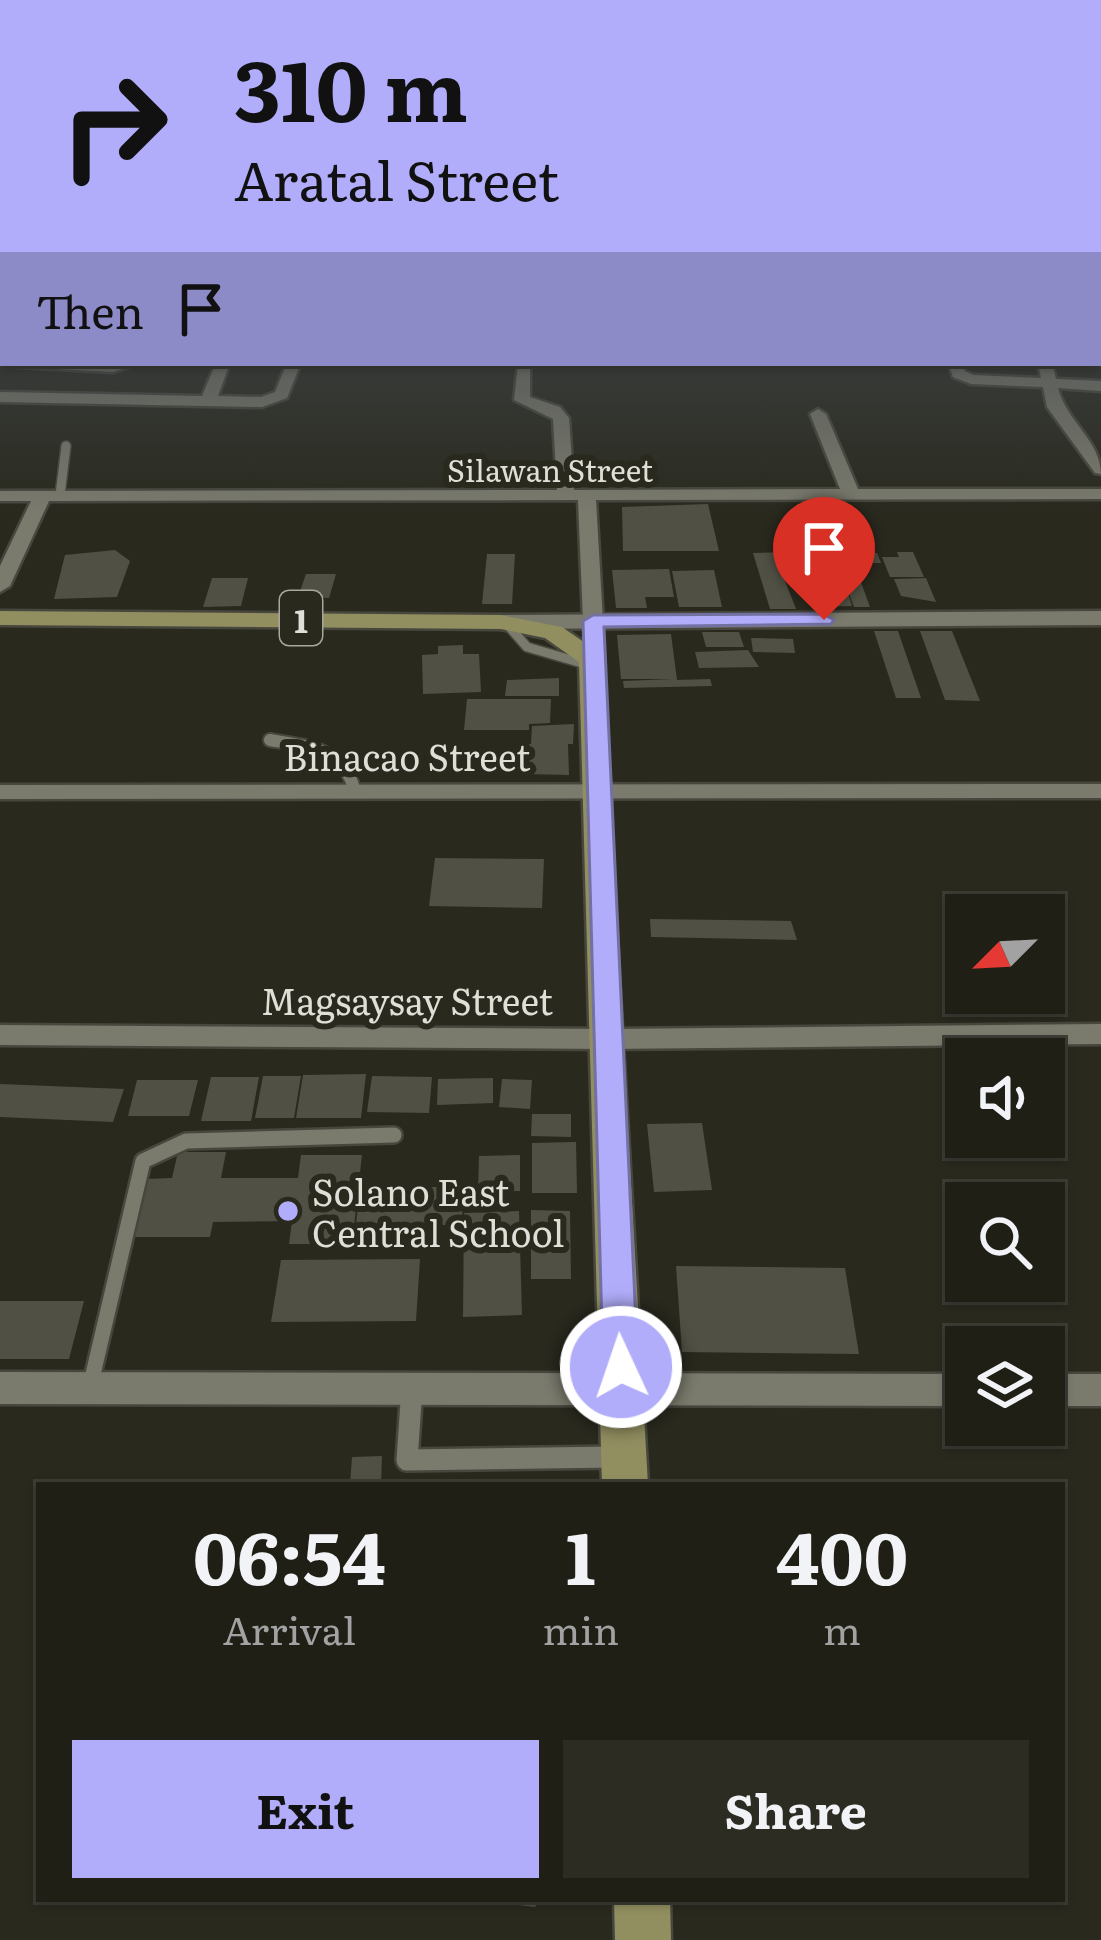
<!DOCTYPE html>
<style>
body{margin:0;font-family:Literata,serif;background:#2c2c23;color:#f1f3f6;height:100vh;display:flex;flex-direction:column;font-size:45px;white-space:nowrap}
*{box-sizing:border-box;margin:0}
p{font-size:39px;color:#a1a2a1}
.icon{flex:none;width:66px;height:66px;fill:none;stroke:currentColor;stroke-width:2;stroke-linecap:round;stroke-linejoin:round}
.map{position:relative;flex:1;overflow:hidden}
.details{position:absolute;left:36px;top:1482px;width:1029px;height:420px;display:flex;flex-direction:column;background:#1f1f16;border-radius:0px;box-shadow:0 3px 9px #0004,0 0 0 3px #3c3d35}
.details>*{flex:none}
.guide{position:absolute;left:0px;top:0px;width:1101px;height:366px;box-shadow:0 3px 9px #0004,0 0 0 3px #3c3d35;background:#b1adfa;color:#111;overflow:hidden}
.needle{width:78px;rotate:246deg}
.tools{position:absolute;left:945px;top:894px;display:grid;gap:24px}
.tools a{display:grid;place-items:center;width:120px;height:120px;border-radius:0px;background:#1f1f16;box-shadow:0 3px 9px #0004,0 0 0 3px #3c3d35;font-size:60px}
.pin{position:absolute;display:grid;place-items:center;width:102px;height:102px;color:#fff;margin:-123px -51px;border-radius:50% 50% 50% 0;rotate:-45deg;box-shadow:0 0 12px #0007}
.pin .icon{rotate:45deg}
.me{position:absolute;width:132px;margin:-66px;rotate:357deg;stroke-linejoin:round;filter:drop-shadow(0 0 9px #0008)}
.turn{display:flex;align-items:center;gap:42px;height:252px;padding:0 36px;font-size:54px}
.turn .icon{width:156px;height:156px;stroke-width:2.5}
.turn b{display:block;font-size:84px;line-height:102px}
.then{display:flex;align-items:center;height:114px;padding:0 36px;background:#0003;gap:24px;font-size:45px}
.eta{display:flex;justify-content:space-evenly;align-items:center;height:204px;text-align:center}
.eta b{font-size:72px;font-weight:700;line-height:84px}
.cta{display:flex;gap:24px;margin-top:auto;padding:24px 36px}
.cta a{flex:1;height:138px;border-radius:0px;background:#b1adfa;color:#111;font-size:48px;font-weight:700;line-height:138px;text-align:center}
.cta a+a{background:#2c2c23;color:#f1f3f6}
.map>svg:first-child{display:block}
</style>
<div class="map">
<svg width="1101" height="1940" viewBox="0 0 1101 1940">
<rect width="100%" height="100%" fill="#29291e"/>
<g fill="#505044">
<path d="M708,504L719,551H623L622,507Z"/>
<path d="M797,504H821L838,551H831L835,563H838L835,553H877L881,563H854L870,607H854L843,577L852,606L812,607L792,552L795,562L778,563L796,609H770L753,553L787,552L779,528H805Z"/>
<path d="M115,550L130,561L117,597L54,599L65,555Z"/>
<path d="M897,552H913L924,577H890L882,557H899Z"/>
<path d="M487,554H515L512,604H482Z"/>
<path d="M669,569L674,597H645L647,608H616L612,570Z"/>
<path d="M714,570L722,607H679L672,571Z"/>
<path d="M306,574H336L329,598L298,597Z"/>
<path d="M212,578H248L241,606L203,607Z"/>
<path d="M926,578L936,602L901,596L894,579Z"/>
<path d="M874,631H898L921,698H896Z"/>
<path d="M920,631H952L980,701L945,700Z"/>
<path d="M702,632H739L744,647H706Z"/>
<path d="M671,634L677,680L710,679L712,686L624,688L623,681L673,679H621L617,635Z"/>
<path d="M751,638L793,639L795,653L753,652Z"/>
<path d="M463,645V654H479L481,692L423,694L422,655L438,654V646Z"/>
<path d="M748,650L759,667L699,668L695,652Z"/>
<path d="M559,678V696H505L507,680Z"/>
<path d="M467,699H551L550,723L529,724V730H464Z"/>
<path d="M574,724L573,744H568L569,775L525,774L524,744H531L532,726Z"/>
<path d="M435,858L544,859L542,908L429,906Z"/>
<path d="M650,919L791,921L797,940L651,937Z"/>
<path d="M366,1074L361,1118H296L303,1075Z"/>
<path d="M263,1076H301L294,1118H255Z"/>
<path d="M372,1076L432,1077L429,1113L367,1112Z"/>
<path d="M211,1077H259L251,1121H201Z"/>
<path d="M493,1078V1103L437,1105L438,1079Z"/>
<path d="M502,1079L532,1080L530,1109L499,1107Z"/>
<path d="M137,1080H198L189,1116H128Z"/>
<path d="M0,1084L124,1089L113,1122L0,1117Z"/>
<path d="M532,1114H571V1137L531,1136Z"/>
<path d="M702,1123L712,1190L654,1192L647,1124Z"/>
<path d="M576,1142L577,1193H532V1143Z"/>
<path d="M178,1152H226L221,1178H298L301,1155H362L352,1244H289L292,1221L213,1222L210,1237H130L145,1179L172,1178Z"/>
<path d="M520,1155V1191L478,1192L479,1156Z"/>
<path d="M360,1187H463L462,1225H356Z"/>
<path d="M531,1210L570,1211L571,1279H531Z"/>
<path d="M519,1211L522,1315L463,1317L464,1213Z"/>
<path d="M420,1259L416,1321L271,1322L281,1260Z"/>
<path d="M676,1266L845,1268L859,1354L682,1352Z"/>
<path d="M0,1301H84L69,1359H0Z"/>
<path d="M382,1456L381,1485H350L352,1457Z"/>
<path d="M466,1899H541L535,1907Z"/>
</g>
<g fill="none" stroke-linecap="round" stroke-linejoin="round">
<defs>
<g id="service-far3">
<path d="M60,495L66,446"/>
<path d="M505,622L527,647L592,666"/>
</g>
<path id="service-far2" d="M270,740C306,746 344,748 354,789"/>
<g id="service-far1">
<path d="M90,1387L143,1161L186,1141L394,1135"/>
<path d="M411,1405L412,1387"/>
</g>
<path id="service" d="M411,1402L407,1460L616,1457"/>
<g id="minor">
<path d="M1098,242H1101V249L1098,248Z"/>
<path d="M10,363H142L113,372L17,367Z"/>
<path d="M216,363H230L218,396L261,397L275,392L287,363H301L287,398L262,407L0,402V392L202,396Z"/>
<path d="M948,363H962L965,371L973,375L1041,378L1038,363H1052L1056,379L1101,381V391L1058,388C1066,421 1101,441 1101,474L1095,473L1047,407L1043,387L971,384L953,377Z"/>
<path d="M518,365L530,368V397L560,407L569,418L574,490L840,489L810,414L818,409L826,414L858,489H1101V499L596,500L603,621L593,627L583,621L578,500L49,501L10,586L0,592V566L31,501H0V491L557,490L553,419L514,400Z"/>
<path d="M1101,784V798L0,799V785Z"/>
<path d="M1101,1024V1044L607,1049L0,1045V1025L607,1029Z"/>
<path d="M0,1372L966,1374V1406L0,1404Z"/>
<rect x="1044" y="1374" width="57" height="32"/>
</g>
<g id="tertiary">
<path d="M1098,304L1101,305V315L1098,314Z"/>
<path d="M1101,611V625L501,629L489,622L501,615Z"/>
</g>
<g id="primary">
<path d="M0,611L501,615L562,627L601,654L648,1485H602L579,662L545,638L501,629L0,625Z"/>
<path d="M614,1899H670L671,1940H615Z"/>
</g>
</defs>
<use href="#service-far3" stroke="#47473e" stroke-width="12"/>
<use href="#service-far2" stroke="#47473e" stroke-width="16"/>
<use href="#service-far1" stroke="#47473e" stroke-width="20"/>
<use href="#service" stroke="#47473e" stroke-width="26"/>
<use href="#minor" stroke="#47473e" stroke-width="5"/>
<use href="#tertiary" stroke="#47473e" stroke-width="5"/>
<use href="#primary" stroke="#47473e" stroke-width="5"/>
<use href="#service-far3" stroke="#7a7a6d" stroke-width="9"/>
<use href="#service-far2" stroke="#7a7a6d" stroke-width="12"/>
<use href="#service-far1" stroke="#7a7a6d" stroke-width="15"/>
<use href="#service" stroke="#7a7a6d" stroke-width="21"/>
<use href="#minor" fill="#7a7a6d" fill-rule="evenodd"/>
<use href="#tertiary" fill="#7a7a6d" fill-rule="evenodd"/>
<use href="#primary" fill="#918e60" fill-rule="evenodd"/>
</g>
<linearGradient id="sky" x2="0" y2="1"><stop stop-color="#171710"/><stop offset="0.47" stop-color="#43494c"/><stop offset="1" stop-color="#43494c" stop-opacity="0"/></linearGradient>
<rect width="1101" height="514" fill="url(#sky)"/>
<path fill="#b1adfa" stroke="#7370a2" stroke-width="3" d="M824,614L834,620L831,624L604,627L638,1367L633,1378L621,1383L608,1378L603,1367L583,621L593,615Z"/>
<circle fill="#b1adfa" stroke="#29291e" stroke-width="4.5" cx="288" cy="1211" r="12"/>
<g text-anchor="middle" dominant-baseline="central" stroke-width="12" stroke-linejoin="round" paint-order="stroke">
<g font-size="30" fill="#dfdfd8" stroke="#29291e">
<text x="550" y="469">Silawan Street</text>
</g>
<rect fill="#29291e" stroke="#a8a8a0" stroke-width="3" x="280" y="591" width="42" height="54" rx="9"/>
<g font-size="33" font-weight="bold" fill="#dfdfd8">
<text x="301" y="618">1</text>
</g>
<g font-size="36" fill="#dfdfd8" stroke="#29291e">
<text x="407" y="755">Binacao Street</text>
<text x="407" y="999">Magsaysay Street</text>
</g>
<g font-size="36" fill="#dfdfd8" stroke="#29291e" text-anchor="start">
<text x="312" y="1190">Solano East<tspan x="312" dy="41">Central School</tspan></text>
</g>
</g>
</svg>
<div class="tools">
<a><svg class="needle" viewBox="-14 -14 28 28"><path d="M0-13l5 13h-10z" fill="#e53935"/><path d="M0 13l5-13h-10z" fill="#a1a2a1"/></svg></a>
<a><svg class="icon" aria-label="sound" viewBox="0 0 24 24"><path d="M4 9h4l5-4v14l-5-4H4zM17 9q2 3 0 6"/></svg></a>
<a><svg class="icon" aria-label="search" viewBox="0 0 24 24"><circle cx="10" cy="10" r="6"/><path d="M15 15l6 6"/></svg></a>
<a><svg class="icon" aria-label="layers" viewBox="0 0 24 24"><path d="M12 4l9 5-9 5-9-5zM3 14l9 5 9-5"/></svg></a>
</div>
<div class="pin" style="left:824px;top:620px;background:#d93025"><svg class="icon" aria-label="arrive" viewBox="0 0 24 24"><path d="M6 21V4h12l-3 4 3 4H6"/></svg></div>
<svg class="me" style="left:621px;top:1367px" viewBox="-20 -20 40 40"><circle r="17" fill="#b1adfa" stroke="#fff" stroke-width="3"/><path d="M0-11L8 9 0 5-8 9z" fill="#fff"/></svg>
<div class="guide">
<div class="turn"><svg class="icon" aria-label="right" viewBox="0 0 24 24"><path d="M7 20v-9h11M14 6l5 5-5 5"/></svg><div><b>310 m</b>Aratal Street</div></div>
<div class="then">Then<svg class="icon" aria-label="arrive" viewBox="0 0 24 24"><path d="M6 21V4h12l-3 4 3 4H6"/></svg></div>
</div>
<section class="details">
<div class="eta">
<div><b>06:54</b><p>Arrival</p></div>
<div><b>1</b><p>min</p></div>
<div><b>400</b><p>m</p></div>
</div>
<div class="cta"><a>Exit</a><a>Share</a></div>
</section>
</div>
